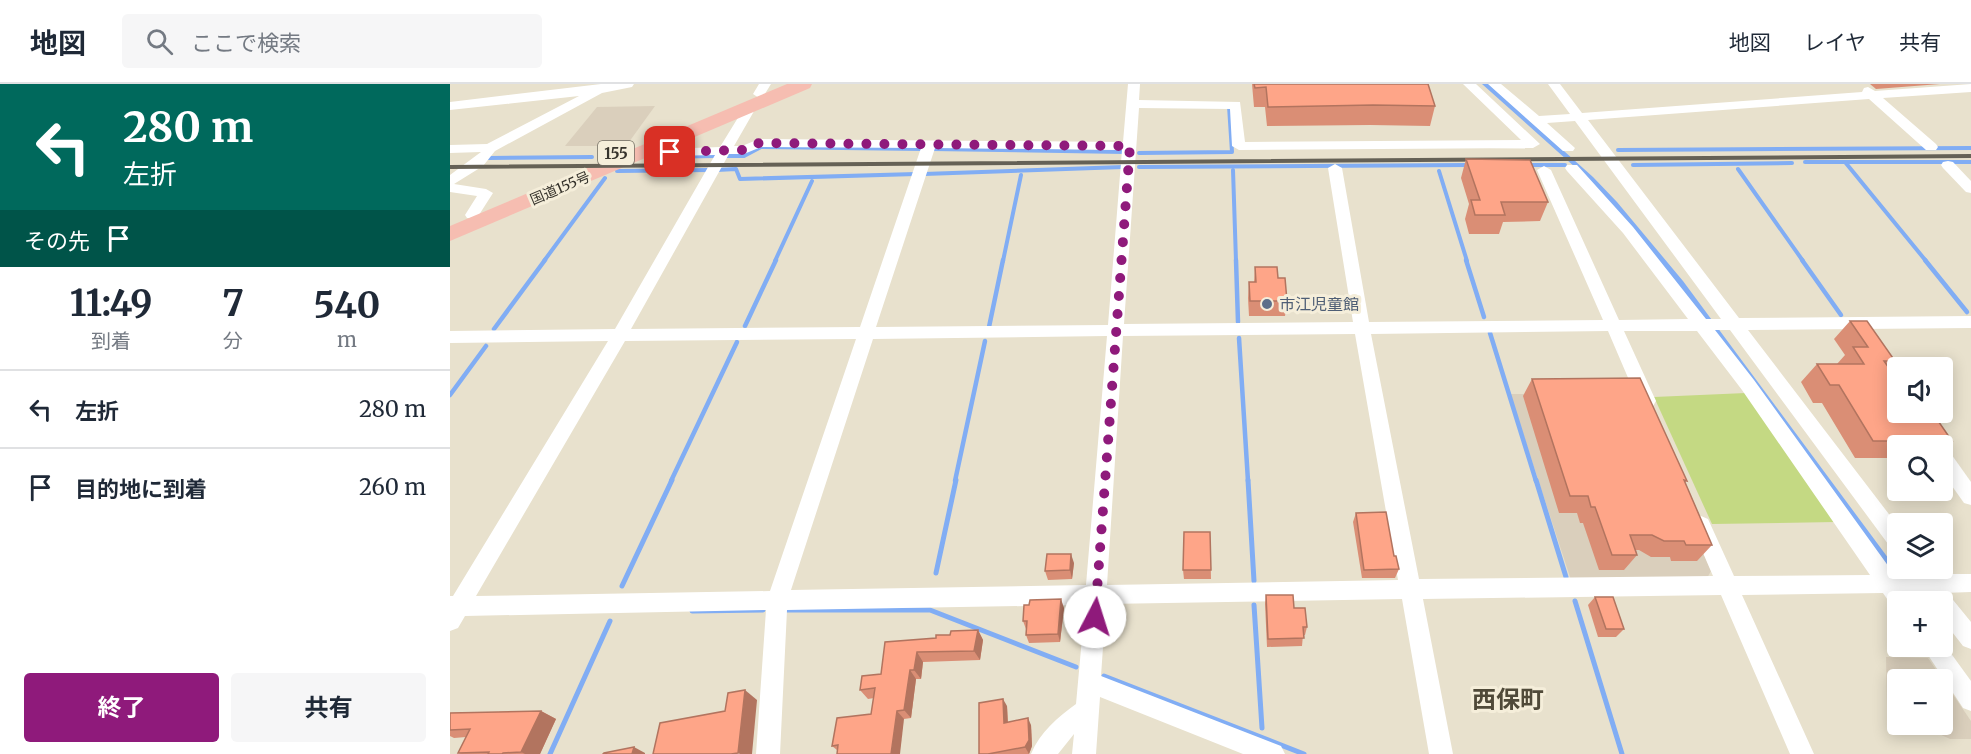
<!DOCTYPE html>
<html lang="ja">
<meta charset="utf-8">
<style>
body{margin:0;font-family:Merriweather,"Noto Sans JP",serif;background:#f6f6f7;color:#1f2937;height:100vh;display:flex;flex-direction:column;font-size:22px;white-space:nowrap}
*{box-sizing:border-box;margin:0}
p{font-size:20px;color:#747a83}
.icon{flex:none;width:33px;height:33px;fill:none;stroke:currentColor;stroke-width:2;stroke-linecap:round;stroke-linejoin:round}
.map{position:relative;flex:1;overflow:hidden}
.details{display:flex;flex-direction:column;background:#fff;width:450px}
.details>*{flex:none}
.top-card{background:#00695c;color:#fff;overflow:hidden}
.fabs{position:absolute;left:1437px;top:273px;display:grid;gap:12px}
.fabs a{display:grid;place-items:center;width:66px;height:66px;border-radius:6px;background:#fff;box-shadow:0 3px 15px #0003;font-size:30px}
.pin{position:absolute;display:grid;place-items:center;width:51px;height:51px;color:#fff;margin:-26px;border-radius:12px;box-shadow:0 3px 9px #0006}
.me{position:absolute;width:66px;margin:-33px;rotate:5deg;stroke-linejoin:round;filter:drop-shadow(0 0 4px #0008)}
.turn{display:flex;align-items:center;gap:21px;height:126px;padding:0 24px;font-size:27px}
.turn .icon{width:78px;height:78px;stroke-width:2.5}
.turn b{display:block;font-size:42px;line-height:51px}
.then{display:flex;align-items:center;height:57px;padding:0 24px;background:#0003;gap:12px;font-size:22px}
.eta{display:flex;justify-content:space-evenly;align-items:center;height:102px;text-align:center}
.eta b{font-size:36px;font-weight:700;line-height:42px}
.action{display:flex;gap:12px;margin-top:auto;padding:12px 24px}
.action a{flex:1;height:69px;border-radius:6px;background:#8f1a7b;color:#fff;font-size:24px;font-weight:700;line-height:69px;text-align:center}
.action a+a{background:#f6f6f7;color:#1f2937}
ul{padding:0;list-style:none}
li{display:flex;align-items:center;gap:18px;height:78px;padding:0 24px;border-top:2px solid #e0e1e3}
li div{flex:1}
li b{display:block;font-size:22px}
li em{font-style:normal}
header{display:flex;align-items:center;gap:36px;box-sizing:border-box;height:84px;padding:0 30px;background:#fff;border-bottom:2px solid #e0e1e3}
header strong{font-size:28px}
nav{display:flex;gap:33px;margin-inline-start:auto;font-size:21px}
.search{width:420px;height:54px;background:#f6f6f7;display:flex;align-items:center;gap:15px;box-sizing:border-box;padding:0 21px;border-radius:6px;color:#747a83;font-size:22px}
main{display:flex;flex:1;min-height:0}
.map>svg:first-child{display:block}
</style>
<header>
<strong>地図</strong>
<div class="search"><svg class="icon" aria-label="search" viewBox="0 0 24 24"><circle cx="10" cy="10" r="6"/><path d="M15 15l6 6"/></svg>ここで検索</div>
<nav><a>地図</a><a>レイヤ</a><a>共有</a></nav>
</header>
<main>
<section class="details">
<div class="top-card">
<div class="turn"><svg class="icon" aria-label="left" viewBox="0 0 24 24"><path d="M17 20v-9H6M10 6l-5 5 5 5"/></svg><div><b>280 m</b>左折</div></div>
<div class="then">その先<svg class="icon" aria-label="arrive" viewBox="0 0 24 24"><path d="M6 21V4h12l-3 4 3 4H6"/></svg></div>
</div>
<div class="eta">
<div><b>11:49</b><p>到着</p></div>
<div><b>7</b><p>分</p></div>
<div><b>540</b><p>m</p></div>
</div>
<ul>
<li><svg class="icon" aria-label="left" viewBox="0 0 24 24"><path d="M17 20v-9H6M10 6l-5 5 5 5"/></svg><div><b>左折</b></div><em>280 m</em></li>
<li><svg class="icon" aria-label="arrive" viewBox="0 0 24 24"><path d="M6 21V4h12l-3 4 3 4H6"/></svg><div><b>目的地に到着</b></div><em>260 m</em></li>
</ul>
<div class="action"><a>終了</a><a>共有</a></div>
</section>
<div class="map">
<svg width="1521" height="670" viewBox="0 0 1521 670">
<rect width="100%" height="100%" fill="#e8e1cd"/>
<g fill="#dacfbc">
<path d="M205,22L179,58L170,62H115L147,23Z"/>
<path d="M1060,310H1186L1261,487L1256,496H1121Z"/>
<path d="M1436,573L1478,574L1521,637V655H1500L1470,641L1492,640V596H1448L1447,629L1437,624Z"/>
</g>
<path fill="#c4d983" d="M1296,309L1386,438L1262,440L1204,313Z"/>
<path fill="#81adf4" d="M1032,0H1039L1143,93L1167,118L1233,197L1470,517H1457L1136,93Z"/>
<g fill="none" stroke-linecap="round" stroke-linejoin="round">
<g stroke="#81adf4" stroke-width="4">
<path d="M482,65L675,68"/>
<path d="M1168,66L1521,64"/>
<path d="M689,69L782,68L779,22"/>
<path d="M277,72H294L311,63L472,65"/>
<path d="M200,73L266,72"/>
<path d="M39,74L142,73"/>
<path d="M1355,78H1521"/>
<path d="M1395,78L1476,177"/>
<path d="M1079,81H1115"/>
<path d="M1183,81L1342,79"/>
<path d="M689,83L1019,81"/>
<path d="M1288,85L1353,177"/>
<path d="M267,86L286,85L290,95L466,90"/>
<path d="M783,86L786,177"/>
<path d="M167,87L259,86"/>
<path d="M989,87L1017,177"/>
<path d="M474,90L673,83"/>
<path d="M94,177L155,94"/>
<path d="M325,177L362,97"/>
<path d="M553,177L571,91"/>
</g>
<g stroke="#81adf4" stroke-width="4.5">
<path d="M786,176L788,238"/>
<path d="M1016,176L1034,233"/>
<path d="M1352,176L1391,231"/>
<path d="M1475,176L1517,228"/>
<path d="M295,242L326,176"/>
<path d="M539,243L553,176"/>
<path d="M44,245L95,176"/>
<path d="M1040,249L1086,397"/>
<path d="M789,254L798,397"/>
<path d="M0,311L36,262"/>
<path d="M221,397L287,258"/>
<path d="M505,397L535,257"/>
</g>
<g stroke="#81adf4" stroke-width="5">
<path d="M798,396L804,497"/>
<path d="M1086,396L1116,493"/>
<path d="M486,489L506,396"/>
<path d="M172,502L222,396"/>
<path d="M1125,517L1172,670"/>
<path d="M804,521L812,644"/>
<path d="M337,526H480L626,583"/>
<path d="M242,527L313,526"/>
<path d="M654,592L854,670"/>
<path d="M100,670L160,537"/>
</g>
<g fill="#fff" fill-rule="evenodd">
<path d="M151,0H184L182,3L152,9L45,67L33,82L4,100L36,105L43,109L27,134H17L15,131L27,112L0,108V91L31,68L0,69V61L37,60L129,12L0,26V18Z"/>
<path d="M309,0H321L313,13L309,14L303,10Z"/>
<path d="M678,0H690L689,16L790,18L795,58L1071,56L1013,0H1026L1090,60L1083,64L789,66L782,62L780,25L689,24L674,240L903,238L878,84L885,80L892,84L919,238L1153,236L1087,86L1094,82L1101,86L1169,236L1238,235L1173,149L1117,87L1115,84L1117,81H1127L1183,143L1256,235H1271L1125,37L1097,39L1125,64L1123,67H1113L1038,0H1051L1089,32L1120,30L1098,0H1110L1132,29L1412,8L1414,4L1418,3L1425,7L1521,0V8L1433,14L1486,60L1488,63L1486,66H1476L1419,15L1138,36L1289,234L1521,232V244L1298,246L1448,442V467L1441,464L1280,246H1265L1304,296L1444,490H1521V508L1493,509L1499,511L1521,538V565L1513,562L1492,535V518H1482L1485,511L1491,509H1457L1461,518H1448V526L1444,525L1433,509L1292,511L1364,670H1340L1271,511L973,515L1003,670H979L952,515L656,520L651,592L831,662L835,670H793L650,613L646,670H622L624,650L608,670H581C590,648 608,633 626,620L635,521L337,526L330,670H306L316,526L15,532L8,544L0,547V512H3L158,257L0,259V247L165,245L265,71L220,72L213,68L215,65L270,63L297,19L301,18L307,22L284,62H292L309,55L673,58ZM311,63L471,64L410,243L181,245L279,70H294ZM485,64L672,66L658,241L426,243ZM1158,247L1188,317L1191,322L1197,324L1203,322L1206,317L1174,247H1247L1292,306L1420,491L1284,492L1258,435L1251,432L1244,435L1241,441L1263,492L969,495L921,250ZM905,250L948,496L657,501L673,252ZM657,252L636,501L341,506L423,255ZM406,255L320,507L26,512L175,257Z"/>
<path d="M1498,77L1503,78L1521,97V109L1516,108L1493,84L1491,81L1493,78Z"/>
<path d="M1492,365L1499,367L1521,398V421L1514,419L1492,388Z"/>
<path d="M1492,557L1521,597V627L1513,624L1472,562H1492Z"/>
</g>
<path fill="#f6bdb1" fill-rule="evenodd" d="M337,0H362L360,4L0,157V142Z"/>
<path stroke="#656156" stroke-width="4" d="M0,83L1521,72"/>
</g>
<g fill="#da8e75">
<path d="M802,0H978L985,22L980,42L920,41L817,42L815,23H804Z"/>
<path d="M1420,0H1490L1426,5Z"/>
<path d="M1016,75L1098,118L1090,137L1053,138L1049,150H1019L1015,135L1019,120L1011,94Z"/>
<path d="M805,183L828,194L837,217L835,232H799L798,214L799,198H804Z"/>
<path d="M1400,237L1445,277L1438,284L1448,328L1502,357L1492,365V362H1448V374H1405L1372,319H1363L1351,298L1367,280H1387L1395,271L1384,255Z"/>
<path d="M1082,295L1237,397L1235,398L1262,461L1247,477H1221L1220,473H1201L1189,466H1186L1187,471L1174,486H1149L1133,439H1130L1127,429H1109L1073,312Z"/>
<path d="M906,429L944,472L949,485L945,494H912L903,438Z"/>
<path d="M760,448L761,495H734L733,486Z"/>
<path d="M624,479L622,495L598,496L595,487Z"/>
<path d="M816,511L857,543L855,551H853L852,562L817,563L815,520Z"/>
<path d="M1145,513L1174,545L1166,553H1148L1138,521Z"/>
<path d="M614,524L610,558L579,559L576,551V545L573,537Z"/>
<path d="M528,546L533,556L530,576L473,578L471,595H466L461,634L454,635L387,666L382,662L421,630L424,614L418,615L410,606L431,590L486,554Z"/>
<path d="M557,622L558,638L581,641L582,662L579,670H529Z"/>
<path d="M91,627L106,635L90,670H11L8,669L16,653L4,654L0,652V629Z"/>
</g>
<g fill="#b2745f">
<path d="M621,470L624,479L622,495L620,486Z"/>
<path d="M611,515L614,524L610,558L608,550Z"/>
<path d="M528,546L533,556L530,576L524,567Z"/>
<path d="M467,568L473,578L471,595L464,586Z"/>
<path d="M460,586L466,595L461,634L454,626Z"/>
<path d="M295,606L307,616L302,670H290L288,669Z"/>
<path d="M553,615L557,622L558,646L554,639Z"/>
<path d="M91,627L106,635L90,670H75L71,668Z"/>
<path d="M447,627L454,635L450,670H441Z"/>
<path d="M578,634L581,641L582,662L579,670L575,663Z"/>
<path d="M184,663L195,669V670H182Z"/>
</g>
<g fill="#fea588" stroke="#b2745f" stroke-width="1.5">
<path d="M804,0H978L985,22L923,21L818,23L816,3L805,4Z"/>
<path d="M1016,75L1080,76L1098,118H1051L1055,131H1025L1021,116H1030Z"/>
<path d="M805,183H827L828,194H835L837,217H800L799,198H806Z"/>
<path d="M1400,237H1417L1445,277H1434L1448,297V328H1482L1502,357H1423L1389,301H1380L1367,280H1414L1403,263H1418Z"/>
<path d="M1190,294L1237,397L1234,396L1262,461H1236L1234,457H1214L1202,451H1180L1187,471H1162L1145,423H1141L1138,412H1120L1082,295Z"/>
<path d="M936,428L944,472H946L949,485L914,486L906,429Z"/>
<path d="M734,448H760L761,486H733Z"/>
<path d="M597,470H621L620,486L595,487Z"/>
<path d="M816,511H843L844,524H855L857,543H853L854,554L818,555Z"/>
<path d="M1145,513H1163L1174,545H1156Z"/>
<path d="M611,515L608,550L576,551L577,537H573L574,521H579L580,516Z"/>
<path d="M528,546L524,567L467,568L464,586H460L454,626L447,627L441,670H387L388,661L382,662L387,634L421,630L425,604L410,606L412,592L431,590L435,558L486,554V551H500L501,547Z"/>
<path d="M295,606L288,669L281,670H203L210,639L275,627L278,609Z"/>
<path d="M553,615L554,639L578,634L579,656L575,663L538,670H529V619Z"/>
<path d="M91,627L71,668L53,669L52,670H38L39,668L8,669L20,645L0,646V629Z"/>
<path d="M184,663L182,670H153L154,669Z"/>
</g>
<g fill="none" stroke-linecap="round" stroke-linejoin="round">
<path stroke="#8f1a7b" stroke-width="10" stroke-dasharray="0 18" d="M220,68L294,66L309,59L680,62L645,533"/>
</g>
<circle fill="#5c6f8a" stroke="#f5eeda" stroke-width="2" cx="817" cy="220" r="6"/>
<g text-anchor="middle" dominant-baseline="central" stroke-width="6" stroke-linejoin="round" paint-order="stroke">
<g font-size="14" fill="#36332c" stroke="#f5eeda">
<text transform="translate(110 104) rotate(-23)">国道155号</text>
</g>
<rect fill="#f5eeda" stroke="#6f6b60" stroke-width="1.5" x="148" y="57" width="36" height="24" rx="4.5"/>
<g font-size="15" font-weight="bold" fill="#36332c">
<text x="166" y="69">155</text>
</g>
<g font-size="16" fill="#4e5e75" stroke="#f5eeda" text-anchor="start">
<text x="829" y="220">市江児童館</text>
</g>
<g font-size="24" font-weight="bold" fill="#504a39" stroke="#f5eeda">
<text x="1058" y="615">西保町</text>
</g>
</g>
</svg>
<div class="fabs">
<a><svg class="icon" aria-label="sound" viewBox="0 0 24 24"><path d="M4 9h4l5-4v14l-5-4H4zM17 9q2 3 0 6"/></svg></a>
<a><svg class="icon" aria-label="search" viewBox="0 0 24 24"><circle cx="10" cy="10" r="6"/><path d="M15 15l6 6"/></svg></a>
<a><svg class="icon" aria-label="layers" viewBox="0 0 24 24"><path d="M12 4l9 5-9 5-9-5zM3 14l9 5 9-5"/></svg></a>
<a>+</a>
<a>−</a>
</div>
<div class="pin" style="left:220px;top:68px;background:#d93025"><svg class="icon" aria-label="arrive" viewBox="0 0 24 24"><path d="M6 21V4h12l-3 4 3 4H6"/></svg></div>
<svg class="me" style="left:645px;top:533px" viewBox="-20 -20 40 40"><circle r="19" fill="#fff"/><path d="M0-13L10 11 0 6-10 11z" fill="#8f1a7b"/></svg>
</div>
</main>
